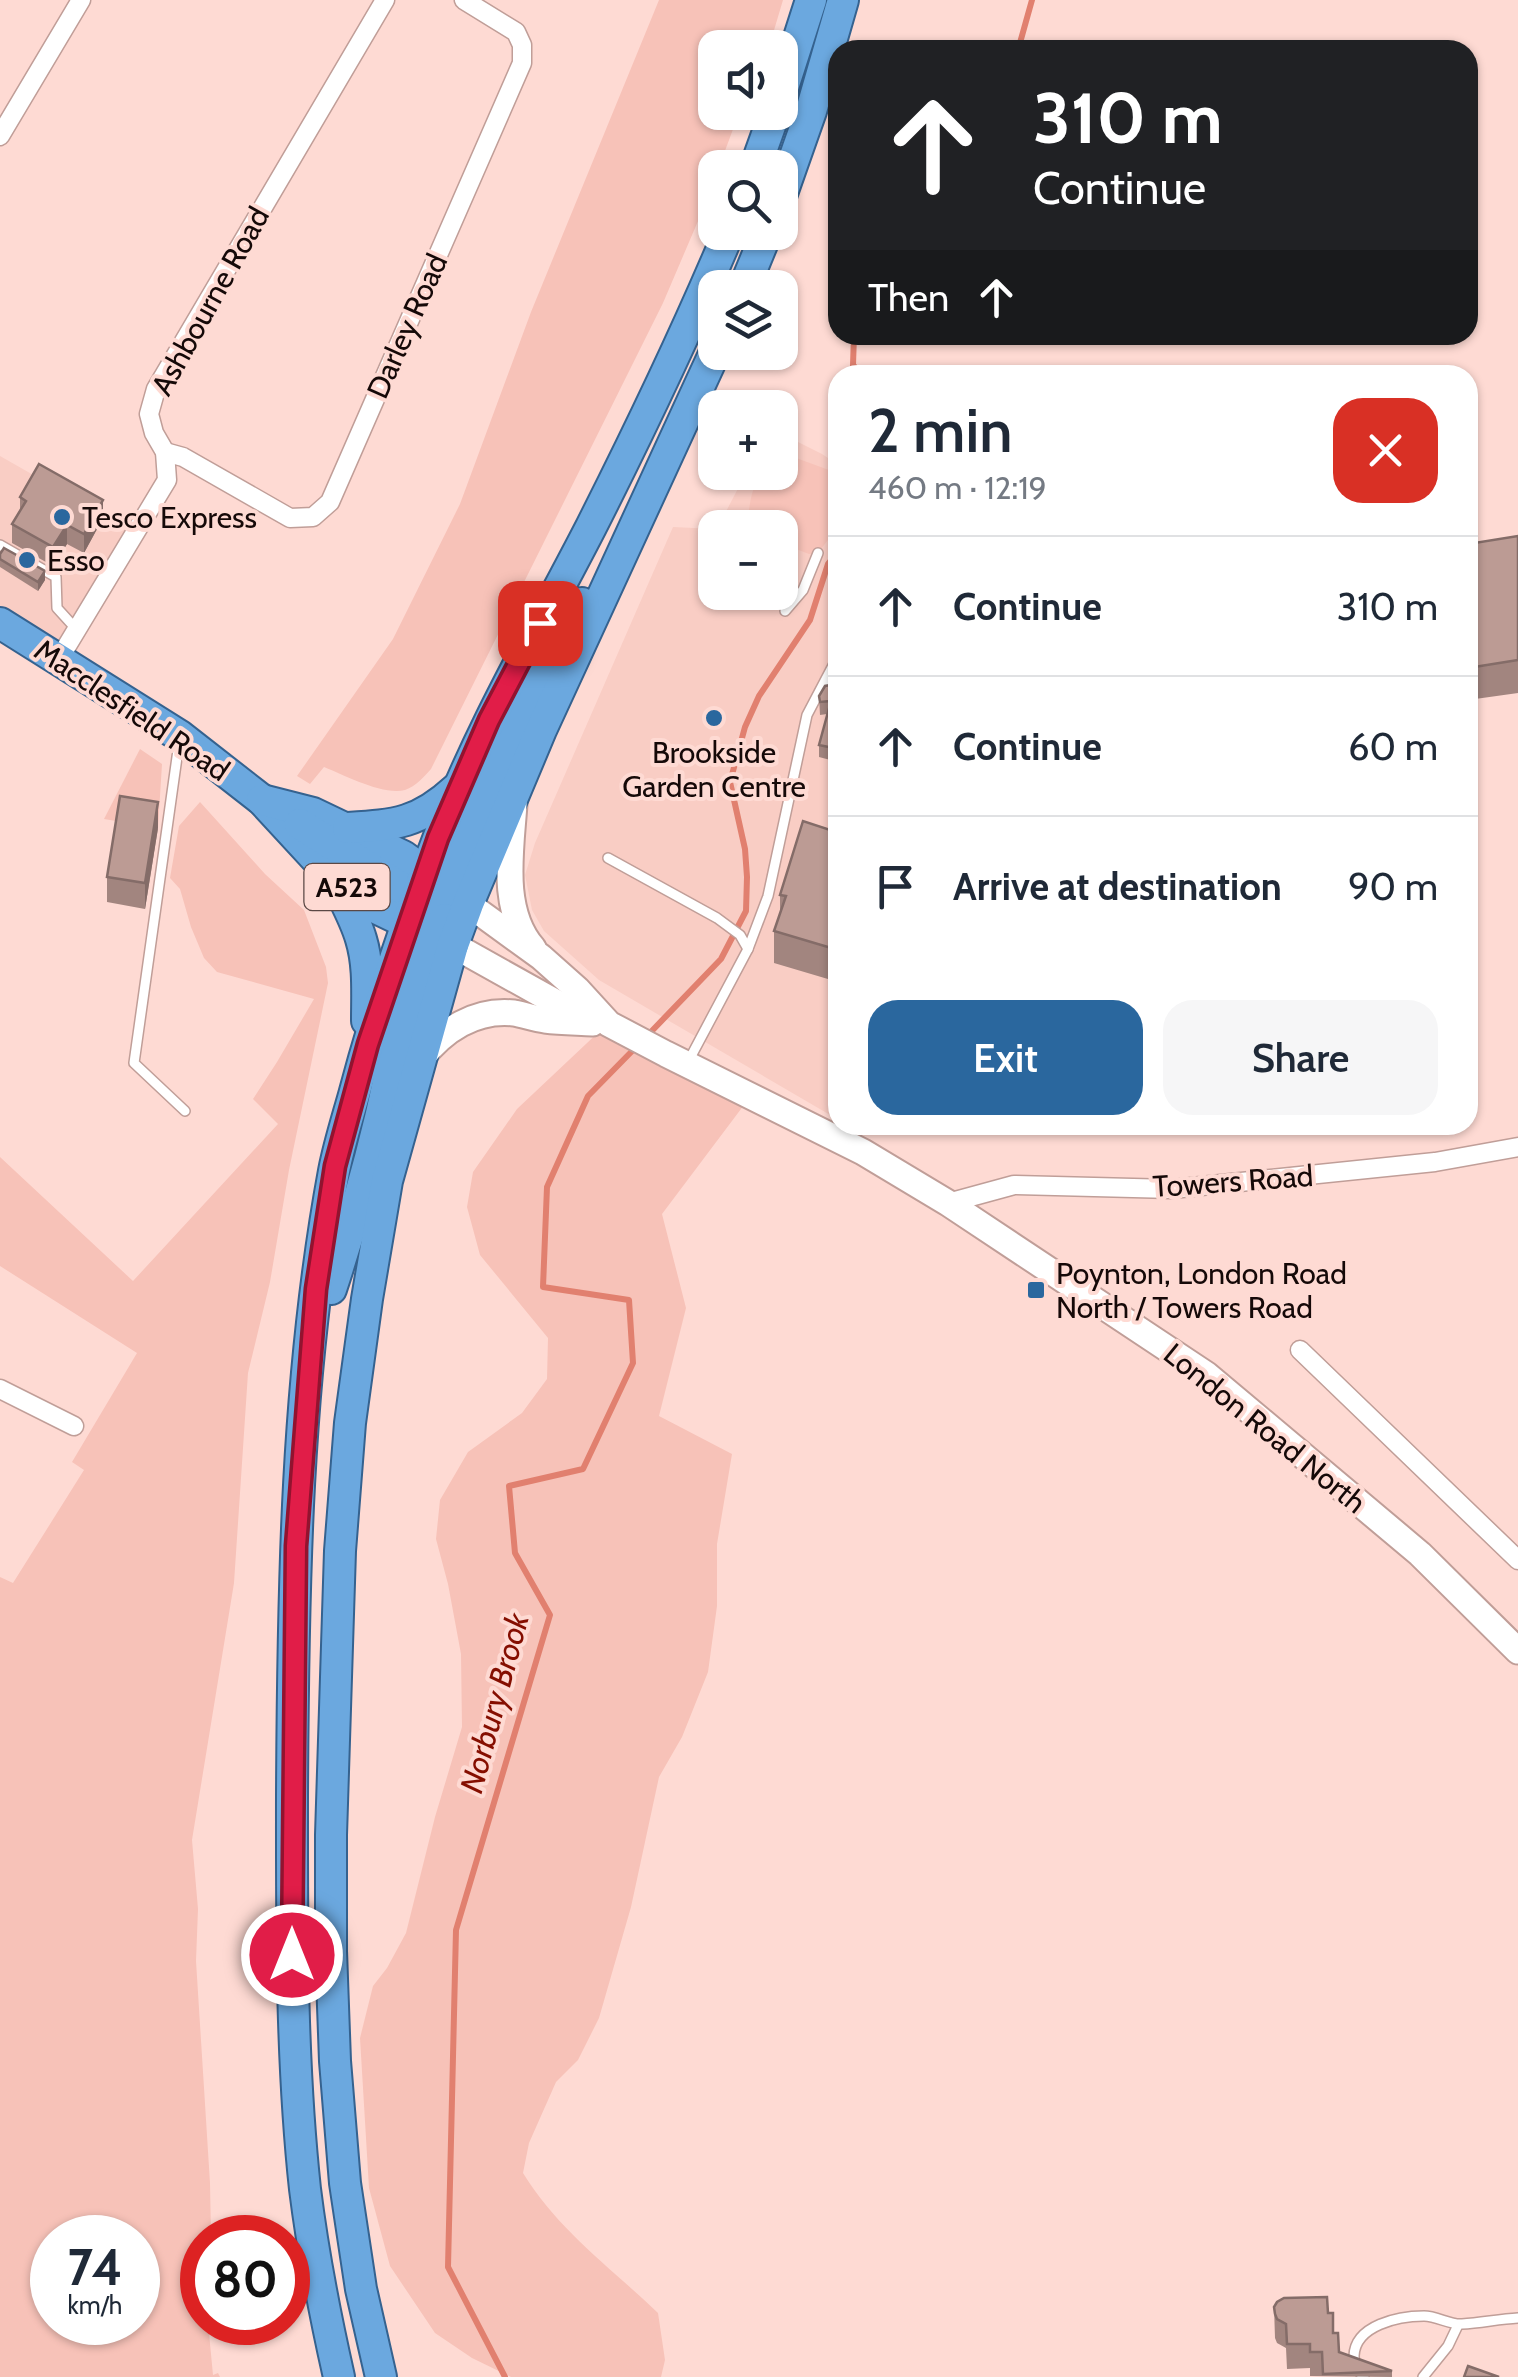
<!DOCTYPE html>
<meta charset="utf-8">
<style>
body{margin:0;font-family:Cabin,sans-serif;background:#f6f6f7;color:#1f2937;height:100vh;display:flex;flex-direction:column;font-size:38px;white-space:nowrap}
*{box-sizing:border-box;margin:0}
p{font-size:32px;color:#747a83}
.icon{flex:none;width:55px;height:55px;fill:none;stroke:currentColor;stroke-width:2;stroke-linecap:round;stroke-linejoin:round}
.map{position:relative;flex:1;overflow:hidden}
.drawer{position:absolute;left:828px;top:365px;width:650px;height:770px;display:flex;flex-direction:column;background:#fff;border-radius:30px;box-shadow:0 2px 8px #0004}
.drawer>*{flex:none}
.guide{position:absolute;left:828px;top:40px;width:650px;height:305px;border-radius:30px;box-shadow:0 2px 8px #0004;background:#202124;color:#fff;overflow:hidden}
.fabs{position:absolute;left:698px;top:30px;display:grid;gap:20px}
.fabs a{display:grid;place-items:center;width:100px;height:100px;border-radius:20px;background:#fff;box-shadow:0 2px 8px #0004;font-size:50px}
.speed{position:absolute;left:30px;top:2215px;display:flex;gap:20px;font-size:50px;font-weight:700;text-align:center}
.speed>*{display:grid;place-content:center;width:130px;height:130px;border-radius:50%;background:#fff;box-shadow:0 2px 8px #0004;line-height:1}
.speed small{font-size:25px;font-weight:400}
.speed .limit{border:15px solid #d22;background:#fff;color:#111}
.pin{position:absolute;display:grid;place-items:center;width:85px;height:85px;color:#fff;margin:-42px;border-radius:20px;box-shadow:0 5px 15px #0006}
.me{position:absolute;width:110px;margin:-55px;rotate:0deg;stroke-linejoin:round;filter:drop-shadow(0 0 8px #0008)}
.turn{display:flex;align-items:center;gap:35px;height:210px;padding:0 40px;font-size:45px}
.turn .icon{width:130px;height:130px;stroke-width:2.5}
.turn b{display:block;font-size:70px;line-height:85px}
.then{display:flex;align-items:center;height:95px;padding:0 40px;background:#0003;gap:20px;font-size:38px}
.round{display:grid;place-items:center;flex:none;width:105px;height:105px;border-radius:30px;background:#f6f6f7}
.head{display:flex;align-items:center;justify-content:space-between;height:170px;padding:0 40px}
h1{font-size:60px;font-weight:600;line-height:75px}
.button{display:flex;gap:20px;margin-top:auto;padding:20px 40px}
.button a{flex:1;height:115px;border-radius:30px;background:#2a679e;color:#fff;font-size:40px;font-weight:600;line-height:115px;text-align:center}
.button a+a{background:#f6f6f7;color:#1f2937}
ul{padding:0;list-style:none}
li{display:flex;align-items:center;gap:30px;height:140px;padding:0 40px;border-top:2px solid #e0e1e3}
li div{flex:1}
li b{display:block;font-size:38px}
li em{font-style:normal}
.map>svg:first-child{display:block}
</style>
<div class="map">
<svg width="1518" height="2377" viewBox="0 0 1518 2377">
<rect width="100%" height="100%" fill="#fedad3"/>
<g fill="#f9cdc4">
<path d="M780,433L822,454L837,464V1119L599,980L544,931L532,910L525,875L535,843L673,527L715,529V592H780V528L718,527L746,473L780,472Z"/>
<path d="M0,456L135,533L59,659L0,623Z"/>
</g>
<g fill="#f7c2b8" fill-rule="evenodd">
<path d="M659,0H783L769,47L715,48V112L739,113L719,167L715,168V179L707,200L663,303L431,769C424,777 416,786 405,790C384,796 344,775 324,767L310,784L297,776L393,639L460,504L531,312Z"/>
<path d="M788,455L837,473V528L818,553L809,554L780,543V528L760,527L749,510C751,496 753,484 763,473L780,472V459Z"/>
<path d="M140,749L162,764L158,828L104,819Z"/>
<path d="M200,802L265,874L304,910L326,967L328,983L289,1170L270,1282L248,1373L234,1583L192,1840L198,1909L196,1961L210,2183L211,2237L202,2238V2322L208,2323L213,2375L218,2373L220,2377H0V1577L13,1583L84,1470L72,1462L137,1353L0,1266V1157L133,1281L278,1124L253,1099L277,1062L314,999L217,972L204,958L191,927L180,889L170,878L179,826ZM52,2238H138V2322H52Z"/>
<path d="M604,1027L750,1097L662,1214L686,1308L659,1416L732,1454L717,1544V1606L708,1672L682,1737L659,1777L631,1907L599,2018L578,2060L556,2082L529,2143L523,2173C558,2230 610,2267 658,2313L665,2360L661,2377H511L472,2358L435,2333L390,2266L369,2188L360,2038L373,1986L387,1968L406,1933L435,1817L462,1727L461,1654L448,1584L436,1539L440,1500L468,1452L522,1413L547,1379L548,1338L480,1255L467,1207L473,1172L517,1109Z"/>
</g>
<g fill="none" stroke-linecap="round" stroke-linejoin="round">
<g stroke="#e1806f" stroke-width="6">
<path d="M1018,50L1032,0"/>
<path d="M854,335L853,365L862,375"/>
<path d="M647,1036L721,959L746,911L747,877L745,849L730,782L745,727L759,696L810,620L828,564L838,552"/>
<path d="M505,2377L448,2267L456,1930L550,1615L515,1553L509,1486L583,1469L633,1363L629,1300L543,1287L547,1187L588,1096L638,1045"/>
</g>
<defs>
<g id="service">
<path d="M0,545L56,577L57,608L77,630"/>
<path d="M785,611L803,590L818,553"/>
<path d="M179,743L134,1063L185,1111"/>
<path d="M608,858L717,918L740,935L748,949"/>
<path d="M688,1062L748,949L768,896L807,715L838,656"/>
<path d="M1364,2377C1358,2371 1354,2366 1354,2356C1355,2325 1399,2316 1424,2316C1437,2316 1450,2325 1462,2324C1481,2323 1499,2319 1518,2318"/>
<path d="M1423,2377L1448,2346L1458,2325"/>
</g>
<g id="minor">
<path d="M0,136L81,0"/>
<path d="M165,452L183,457L290,518L313,517L330,502L522,63V45L516,32L464,0"/>
<path d="M59,659L167,480L165,452L154,433L149,414L156,389L385,0"/>
<path d="M948,1203L1014,1185L1172,1189L1435,1162L1518,1147"/>
<path d="M1300,1350L1518,1560"/>
<path d="M0,1389L74,1426"/>
</g>
<g id="secondary">
<path d="M514,804C511,850 500,910 533,948"/>
<path d="M468,904L541,957L577,989L609,1024L666,1054L863,1152L948,1203L1207,1375L1420,1554L1518,1651"/>
<path d="M453,945L589,1021"/>
<path d="M420,1060C443,1030 475,1009 514,1013C525,1015 535,1019 545,1020C561,1022 577,1022 593,1023"/>
</g>
<g id="trunk">
<path d="M780,97L811,0"/>
<path d="M755,168L775,112"/>
<path d="M780,199L811,111L843,0"/>
<path d="M744,288L767,232"/>
<path d="M0,623L180,736L262,800L333,877L376,908L453,945"/>
<path d="M262,800L313,813L403,856L439,882"/>
<path d="M300,824L430,906"/>
<path d="M348,828C396,825 419,823 456,789"/>
<path d="M334,878C343,898 355,918 361,939C369,965 367,993 367,1021"/>
<path d="M408,925C426,925 435,918 444,902C486,800 522,697 582,603"/>
<path d="M331,1289C350,1232 366,1176 380,1118C395,1055 406,972 445,919"/>
<path d="M339,2377C325,2315 313,2253 305,2189C291,2059 292,1928 292,1797C293,1588 296,1377 334,1171C339,1145 347,1120 354,1095C377,1008 406,923 438,839C479,730 538,630 591,527C640,430 687,332 729,232"/>
<path d="M381,2377L361,2289L345,2183L335,2061L331,1951V1835L340,1551L350,1423L367,1299L387,1181L453,945L468,904L541,730L715,352"/>
</g>
</defs>
<use href="#service" stroke="#c09e98" stroke-width="12"/>
<use href="#minor" stroke="#c09e98" stroke-width="21"/>
<use href="#secondary" stroke="#c09e98" stroke-width="29"/>
<use href="#trunk" stroke="#35628f" stroke-width="34"/>
<use href="#service" stroke="#fff" stroke-width="9"/>
<use href="#minor" stroke="#fff" stroke-width="18"/>
<use href="#secondary" stroke="#fff" stroke-width="25"/>
<use href="#trunk" stroke="#6ba8df" stroke-width="30"/>
</g>
<g fill="#a2857f">
<path d="M20,497L103,518L84,553L67,544L53,566L12,543V524L20,511Z"/>
<path d="M1518,536V693L1468,700V544Z"/>
<path d="M0,554L45,580L38,591L0,567Z"/>
<path d="M838,693V762L819,757V745L827,714L820,715L819,696Z"/>
<path d="M838,808V982L774,963V931L780,914V895L830,830Z"/>
<path d="M158,828L145,909L107,902V877Z"/>
<path d="M1274,2307L1328,2313L1339,2352L1392,2371V2377L1310,2376V2368L1287,2369L1286,2348L1277,2343L1275,2338Z"/>
</g>
<g fill="#846c68">
<path d="M103,500V518L84,553V534Z"/>
<path d="M67,525V544L53,566V547Z"/>
<path d="M45,571V580L38,591V582Z"/>
<path d="M158,802V828L145,909V883Z"/>
</g>
<g fill="#bc9b94" stroke="#846c68" stroke-width="2.5">
<path d="M39,464L103,500L84,534L67,525L53,547L12,524L26,501L20,497Z"/>
<path d="M1518,536V660L1468,668V544Z"/>
<path d="M4,548L45,571L38,582L0,559V554Z"/>
<path d="M836,684L838,693V749L819,745L831,701L820,702L819,696L825,686Z"/>
<path d="M120,796L158,802L145,883L107,877Z"/>
<path d="M838,808V950L774,931L786,896L780,895L803,821L830,830Z"/>
<path d="M1327,2297L1328,2313H1333V2333H1338L1339,2352L1392,2371L1323,2374L1322,2352H1310V2344H1287L1286,2324L1277,2319L1275,2314L1274,2307L1277,2302L1284,2298Z"/>
<path d="M1468,2366L1499,2377H1464Z"/>
</g>
<g fill="none" stroke-linecap="round" stroke-linejoin="round">
<defs>
<path id="route" d="M292,1955L296,1546L316,1289L335,1166L368,1044L438,838L489,720L540,623"/>
</defs>
<use href="#route" stroke="#92132f" stroke-width="25"/>
<use href="#route" stroke="#e11d48" stroke-width="18"/>
</g>
<g fill="#2a679e" stroke="#fedad3" stroke-width="4">
<circle cx="62" cy="517" r="10"/>
<circle cx="27" cy="560" r="10"/>
<circle cx="714" cy="718" r="10"/>
<rect x="1026" y="1280" width="20" height="20" rx="5"/>
</g>
<g text-anchor="middle" dominant-baseline="central" stroke-width="8" stroke-linejoin="round" paint-order="stroke">
<rect fill="#fedad3" stroke="#5b4845" stroke-width="2.5" x="304.5" y="864" width="85" height="46" rx="8"/>
<g font-size="28" font-weight="bold" fill="#150908">
<text x="347" y="887">A523</text>
</g>
<g font-size="30" fill="#150908" stroke="#fedad3">
<text transform="translate(210 301) rotate(-61)">Ashbourne Road</text>
<text transform="translate(407 326) rotate(-66)">Darley Road</text>
<text transform="translate(132 710) rotate(34)">Macclesfield Road</text>
<text transform="translate(1233 1181) rotate(-4)">Towers Road</text>
<text transform="translate(1265 1428) rotate(39)">London Road North</text>
</g>
<g font-size="30" fill="#150908" stroke="#fedad3" text-anchor="start">
<text x="82" y="517">Tesco Express</text>
<text x="47" y="560">Esso</text>
<text x="714" y="752" text-anchor="middle">Brookside<tspan x="714" dy="34">Garden Centre</tspan></text>
<text x="1056" y="1273">Poynton, London Road<tspan x="1056" dy="34">North / Towers Road</tspan></text>
</g>
<g font-size="32" font-style="italic" fill="#850e00" stroke="#fedad3">
<text transform="translate(494 1703) rotate(-75)">Norbury Brook</text>
</g>
</g>
</svg>
<div class="fabs">
<a><svg class="icon" aria-label="sound" viewBox="0 0 24 24"><path d="M4 9h4l5-4v14l-5-4H4zM17 9q2 3 0 6"/></svg></a>
<a><svg class="icon" aria-label="search" viewBox="0 0 24 24"><circle cx="10" cy="10" r="6"/><path d="M15 15l6 6"/></svg></a>
<a><svg class="icon" aria-label="layers" viewBox="0 0 24 24"><path d="M12 4l9 5-9 5-9-5zM3 14l9 5 9-5"/></svg></a>
<a>+</a>
<a>−</a>
</div>
<div class="speed"><div>74<small>km/h</small></div><div class="limit">80</div></div>
<div class="pin" style="left:540px;top:623px;background:#d93025"><svg class="icon" aria-label="arrive" viewBox="0 0 24 24"><path d="M6 21V4h12l-3 4 3 4H6"/></svg></div>
<svg class="me" style="left:292px;top:1955px" viewBox="-20 -20 40 40"><circle r="17" fill="#e11d48" stroke="#fff" stroke-width="3"/><path d="M0-11L8 9 0 5-8 9z" fill="#fff"/></svg>
<div class="guide">
<div class="turn"><svg class="icon" aria-label="ahead" viewBox="0 0 24 24"><path d="M12 20V5M6 11l6-6 6 6"/></svg><div><b>310 m</b>Continue</div></div>
<div class="then">Then<svg class="icon" aria-label="ahead" viewBox="0 0 24 24"><path d="M12 20V5M6 11l6-6 6 6"/></svg></div>
</div>
<section class="drawer">
<div class="head"><div><h1>2 min</h1><p>460 m · 12:19</p></div><a class="round" style="background:#d93025;color:#fff"><svg class="icon" aria-label="close" viewBox="0 0 24 24"><path d="M6 6l12 12M18 6L6 18"/></svg></a></div>
<ul>
<li><svg class="icon" aria-label="ahead" viewBox="0 0 24 24"><path d="M12 20V5M6 11l6-6 6 6"/></svg><div><b>Continue</b></div><em>310 m</em></li>
<li><svg class="icon" aria-label="ahead" viewBox="0 0 24 24"><path d="M12 20V5M6 11l6-6 6 6"/></svg><div><b>Continue</b></div><em>60 m</em></li>
<li><svg class="icon" aria-label="arrive" viewBox="0 0 24 24"><path d="M6 21V4h12l-3 4 3 4H6"/></svg><div><b>Arrive at destination</b></div><em>90 m</em></li>
</ul>
<div class="button"><a>Exit</a><a>Share</a></div>
</section>
</div>
